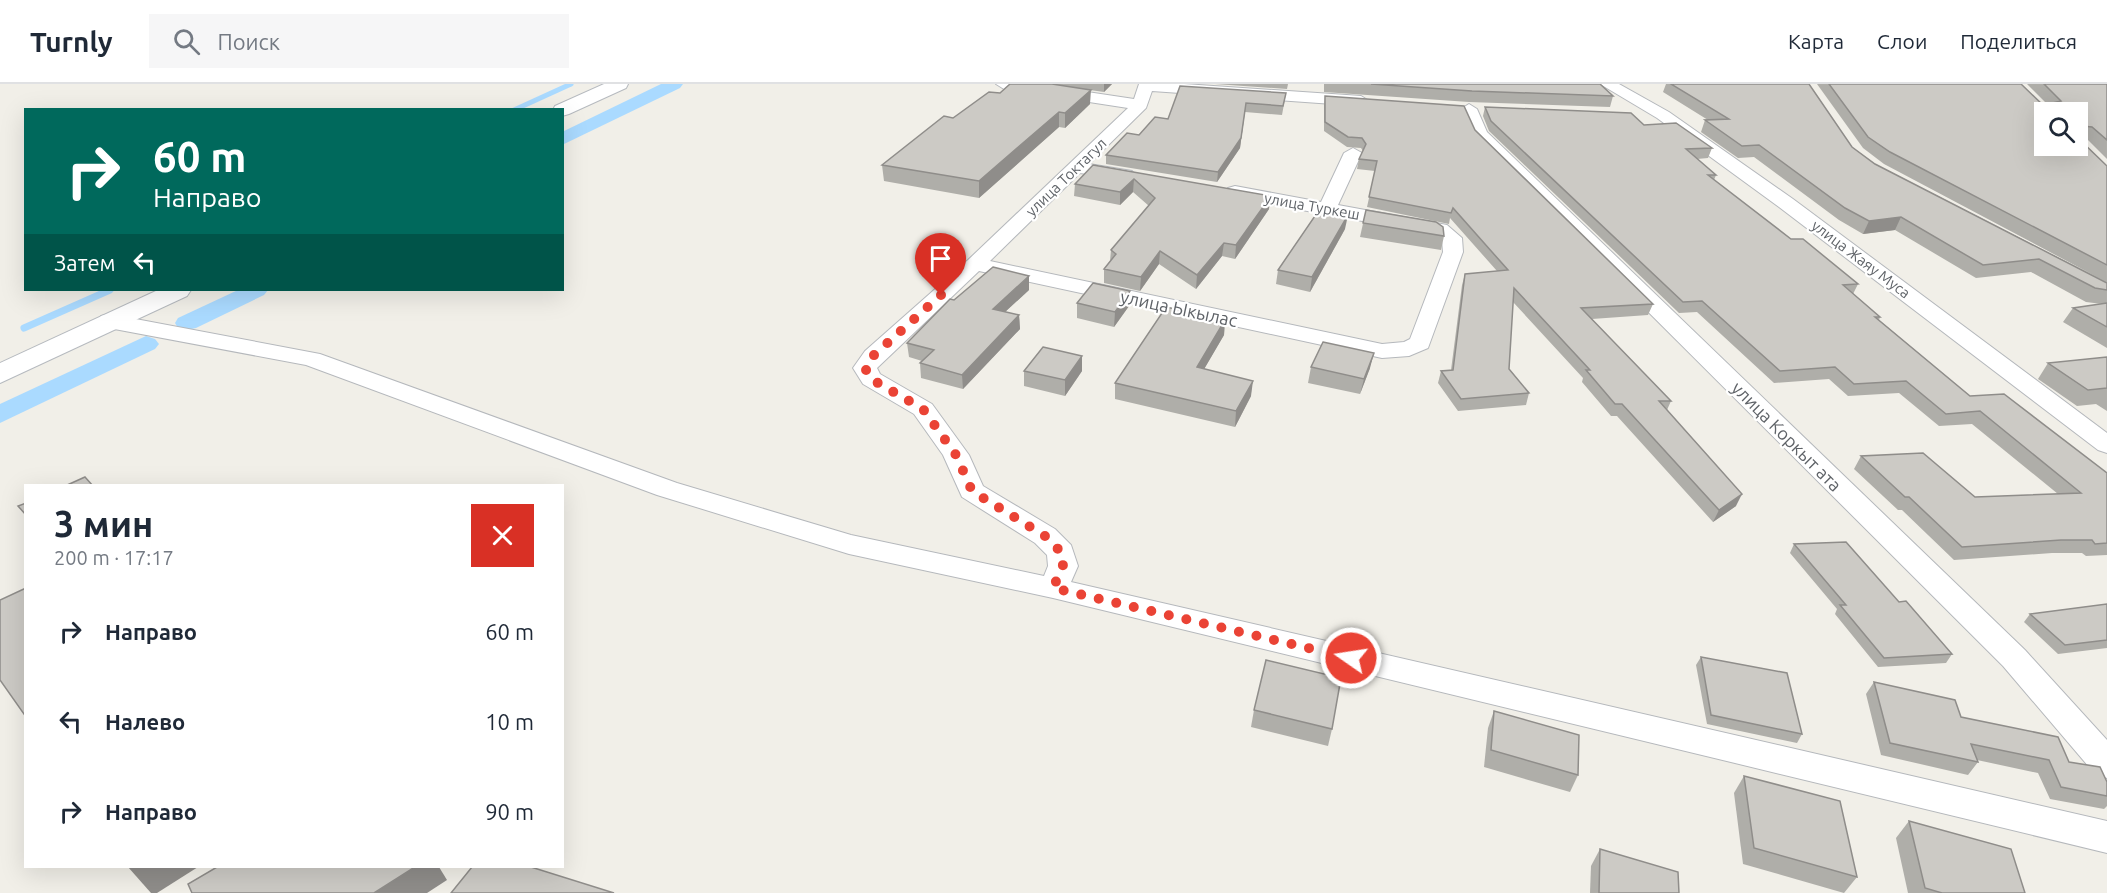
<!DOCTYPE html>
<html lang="ru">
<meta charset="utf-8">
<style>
body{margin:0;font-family:Ubuntu,sans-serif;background:#f6f6f7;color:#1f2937;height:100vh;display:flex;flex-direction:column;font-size:22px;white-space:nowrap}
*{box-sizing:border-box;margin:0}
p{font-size:20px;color:#747a83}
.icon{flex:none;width:33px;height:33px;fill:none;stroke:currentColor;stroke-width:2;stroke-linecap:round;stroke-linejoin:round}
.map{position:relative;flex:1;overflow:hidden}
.details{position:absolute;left:24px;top:400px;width:540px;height:384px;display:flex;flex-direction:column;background:#fff;border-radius:0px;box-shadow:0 6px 24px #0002}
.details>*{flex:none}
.guide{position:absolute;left:24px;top:24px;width:540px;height:183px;border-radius:0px;box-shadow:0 6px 24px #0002;background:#00695c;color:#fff;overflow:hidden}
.controls{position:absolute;left:2034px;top:18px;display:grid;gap:12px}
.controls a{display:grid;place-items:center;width:54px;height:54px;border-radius:0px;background:#fff;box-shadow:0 6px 24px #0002;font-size:30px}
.pin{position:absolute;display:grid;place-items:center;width:51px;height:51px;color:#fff;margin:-62px -26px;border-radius:50% 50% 50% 0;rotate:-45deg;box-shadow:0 0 6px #0007}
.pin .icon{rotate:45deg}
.me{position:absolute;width:66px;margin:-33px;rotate:283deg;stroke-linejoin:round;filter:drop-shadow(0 0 4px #0008)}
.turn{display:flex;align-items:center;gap:21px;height:126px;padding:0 30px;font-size:27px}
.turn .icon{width:78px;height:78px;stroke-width:2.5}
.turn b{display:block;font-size:42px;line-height:51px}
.then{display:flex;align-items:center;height:57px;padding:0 30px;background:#0003;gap:12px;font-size:22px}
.round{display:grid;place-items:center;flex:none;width:63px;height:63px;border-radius:0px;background:#f6f6f7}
.headline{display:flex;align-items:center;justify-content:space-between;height:102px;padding:0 30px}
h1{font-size:36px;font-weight:600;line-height:45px}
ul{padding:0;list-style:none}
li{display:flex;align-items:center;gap:18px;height:90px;padding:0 30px}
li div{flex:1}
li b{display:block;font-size:22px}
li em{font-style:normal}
header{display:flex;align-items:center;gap:36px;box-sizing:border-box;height:84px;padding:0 30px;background:#fff;border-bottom:2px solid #e0e1e3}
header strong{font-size:28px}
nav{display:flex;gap:33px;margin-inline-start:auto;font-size:21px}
.search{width:420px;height:54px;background:#f6f6f7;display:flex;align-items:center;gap:15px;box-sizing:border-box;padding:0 21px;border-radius:0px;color:#747a83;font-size:22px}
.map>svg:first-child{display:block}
</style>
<header>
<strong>Turnly</strong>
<div class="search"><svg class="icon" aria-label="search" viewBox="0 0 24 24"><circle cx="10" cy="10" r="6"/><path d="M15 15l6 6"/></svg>Поиск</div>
<nav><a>Карта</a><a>Слои</a><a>Поделиться</a></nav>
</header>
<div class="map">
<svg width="2107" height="809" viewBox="0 0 2107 809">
<rect width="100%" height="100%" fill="#f1efe8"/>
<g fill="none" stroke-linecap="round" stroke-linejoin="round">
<path stroke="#aadaff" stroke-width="5" d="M514,26L571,0"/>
<path stroke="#aadaff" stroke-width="7" d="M24,244L110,206"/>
<g fill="#aadaff" fill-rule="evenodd">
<path d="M661,0H683L680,4L562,61V48Z"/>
<path d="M238,206H268L264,211L196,244L187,246L178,244L175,239L178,234Z"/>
<path d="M146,252L155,255L159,260L155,265L0,339V320Z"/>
</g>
<defs>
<g id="street">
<path d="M996,0H1034L1134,15L1139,0H1184L1361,12L1369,17L1361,22L1152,7L1146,24L1089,80L1132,87L1135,91L1132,95L1126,96L1080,89L990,177L1382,260L1404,258L1410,255L1443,168L1442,156L1434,150L1235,114L1228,112L1226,108L1228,104L1235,102L1321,118L1344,69L1353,64L1362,69L1338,121L1447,141L1462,154L1463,168L1428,264L1409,272L1382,274L979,187L877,284L880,290L932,320L969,371L983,402L1055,445L1071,461L1078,482L1071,498L2107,737V769L1053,514L849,470L657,411L306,281L109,244L101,242L98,237L101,232L109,230L320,270L677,399L851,451L1044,492L1048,482L1047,471L1035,459L962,413L943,371L914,330L863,300L853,284L865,267L968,176L1128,24L1004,5Z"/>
<path d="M1600,0H1619L1669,28L1793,115L2107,349V369L2098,366L1779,123L1657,34Z"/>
<path d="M1469,20L1477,25L1487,48L2025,566L2107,656V694L2095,690L2003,582L1474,54L1461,25Z"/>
</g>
<g id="secondary">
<path d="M604,0H628L626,4L569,30L562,32V26H553L555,22Z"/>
<path d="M158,206H191L187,212L0,299V279Z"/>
</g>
</defs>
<use href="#street" stroke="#b5b8bc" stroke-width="2"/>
<use href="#secondary" stroke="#b6babf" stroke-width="2"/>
<use href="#street" fill="#fff" fill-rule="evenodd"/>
<use href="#secondary" fill="#fff" fill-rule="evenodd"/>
</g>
<g fill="#afaea9">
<path d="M1010,0H1112L1104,8L1090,6V20L1065,44L1059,43L979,114L884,97L882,81L953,34L1000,9Z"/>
<path d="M1215,0H1288L1287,5Z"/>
<path d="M1324,0H1600L1613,12L1610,23L1469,18L1324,8Z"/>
<path d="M1666,0H1809L1852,63L1875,80L2097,193L1884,80L1863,64L1817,0H2021L2044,22L2050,23L2027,0H2107V75L2086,54H2079L2078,55L2107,82V264L2063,238L2073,224L2102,220L2086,218L2031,188L1976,194L1895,146L1863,150L1839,136L1754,73L1738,74L1701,48L1705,36H1708L1663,8Z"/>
<path d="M1286,9L1282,31L1245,28L1240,64L1217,98L1106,80V71L1168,35Z"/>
<path d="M1325,12L1475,46L1653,220L1648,231L1592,235L1671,317L1667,326L1736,422L1713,438L1617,332H1611L1582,298L1583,294L1513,218L1509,285L1529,309L1526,321L1458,327L1438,299L1441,287L1451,286L1462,201L1465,190L1497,187L1450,134L1449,140L1367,123L1375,87L1357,85L1359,75L1363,67L1361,64L1347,63L1324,47V21Z"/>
<path d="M1485,23L1644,41L1712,64L1708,74L1697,75L1716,91L1714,96L1791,155L1858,200L1853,210L1880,233L1879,236L1970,312L2107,389V471L2086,472L2082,469H2052L1954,476L1902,426H1898L1854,385L1861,372L1975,413L2058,410L1972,340L1939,342L1899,309L1848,312L1829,295L1774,299L1697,228L1679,229L1489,47L1483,32Z"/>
<path d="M1093,81L1269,125L1235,175L1222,172L1196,205L1159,180L1140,207L1104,199V185L1110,177L1111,166L1149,122L1133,108L1120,121L1074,112L1075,100Z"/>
<path d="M1366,126L1444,152L1441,166L1360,153Z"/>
<path d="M1345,145L1310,208L1276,200L1278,186Z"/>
<path d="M1029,206L1005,228L1019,231L1020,245L963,305L921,294L920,279L922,277L909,273L907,259L954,216Z"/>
<path d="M1077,219L1129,222L1114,243L1077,234Z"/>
<path d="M1225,236L1224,251L1204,285L1251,312L1235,343L1115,315V299Z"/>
<path d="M2107,273V327L2096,320L2077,322L2038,295L2048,279Z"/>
<path d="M1311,283L1370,284L1360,310L1308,299Z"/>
<path d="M1024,287H1082L1065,312L1024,302Z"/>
<path d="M1794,460L1899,518L1952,570L1946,579L1878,583L1835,530L1837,525L1790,469Z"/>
<path d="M2107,520V564L2058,570L2024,538L2030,530Z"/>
<path d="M1701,573L1802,650L1797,659L1707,640L1696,581Z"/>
<path d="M1874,598L2069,678L2107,698V722L2104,725L2050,715L2038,689L1977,676L1978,678L1968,691L1881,671L1866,610Z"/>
<path d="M1254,626L1332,645L1328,662L1251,643Z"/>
<path d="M1494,627L1578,691L1570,708L1484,683L1488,644Z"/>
<path d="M1744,692L1857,793L1844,809L1743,780L1734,709Z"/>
<path d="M1909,737L2025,809H1908L1896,754Z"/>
<path d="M1600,765L1679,809H1590L1591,782Z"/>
</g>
<g fill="#8f8d8a">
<path d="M1104,0H1112L1104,8Z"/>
<path d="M1091,6L1090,20L1065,44V29Z"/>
<path d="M1246,19L1240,64L1217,98L1218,88Z"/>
<path d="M1059,28V43L979,114V97Z"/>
<path d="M2082,48L2078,57V49Z"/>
<path d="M1134,95L1133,108L1120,121V108Z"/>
<path d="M1271,112L1269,125L1235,175L1236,161Z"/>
<path d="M1348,131L1345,145L1310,208L1312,193Z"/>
<path d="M1901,133L1895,146L1863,150L1869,137Z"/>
<path d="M1224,159L1222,172L1196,205L1197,191Z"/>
<path d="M1160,167L1159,180L1140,207L1141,193Z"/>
<path d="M1029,192V206L993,239V225Z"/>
<path d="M1130,207L1129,222L1114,243L1115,228Z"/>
<path d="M1019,231L1020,245L963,305L962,291Z"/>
<path d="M1225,236L1224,251L1196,299L1197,283Z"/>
<path d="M1374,269L1370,284L1360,310L1364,295Z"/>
<path d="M1082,272V287L1065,312V296Z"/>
<path d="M1253,297L1251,312L1235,343L1236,327Z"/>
<path d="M1742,410L1736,422L1713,438L1719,426Z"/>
<path d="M128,783H198L157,809H151Z"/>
<path d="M415,783H439L447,796L427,809H374Z"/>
</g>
<g fill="#cccac5" stroke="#8f8d8a" stroke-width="1.5">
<path d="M1010,0H1052L1091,6L1065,29L1059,28L979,97L882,81L944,32L953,34L989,8L1000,9Z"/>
<path d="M1371,0H1600L1613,12L1472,7Z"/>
<path d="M1671,0H1809L1852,63L1875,80L2107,199V206L2095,204L2039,175L1983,181L1901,133L1869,137L1845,124L1759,61L1742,62L1705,36L1729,35Z"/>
<path d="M1829,0H2021L2044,22L2052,24V19L2061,17L2044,0H2107V56L2092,43L2083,42L2082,48L2078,49V28H2044V62H2078V54L2107,82V181L1890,68L1868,53Z"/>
<path d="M1180,2L1286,9L1283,22L1246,19L1241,54L1218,88L1106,71L1127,49L1139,51L1155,33L1168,35Z"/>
<path d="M1325,12L1464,22L1475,46L1653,220L1581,224L1671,317H1659L1742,410L1719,426L1622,320H1615L1586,286H1590L1514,204L1509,285L1529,309L1461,315L1441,287L1453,286L1465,190L1508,186L1453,124L1451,129L1369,113L1377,77L1359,75L1366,60L1362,54L1348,53L1325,38Z"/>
<path d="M1485,23L1631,29L1644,41L1676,39L1712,64L1686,65L1716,91H1708L1791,155H1803L1858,200L1843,201L1880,233H1875L1970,312L2004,310L2107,389V459L2095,460L2092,456H2061L1962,463L1909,413H1905L1861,372L1923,369L1975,413L2081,409L1980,327L1946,330L1906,297L1854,300L1835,283L1780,287L1702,217L1683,218L1491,37Z"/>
<path d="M1093,81L1271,112L1236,161L1224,159L1197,191L1160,167L1141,193L1104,185L1116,170L1111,166L1155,114L1134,95L1120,108L1075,100Z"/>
<path d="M1319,126L1348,131L1312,193L1278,186Z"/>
<path d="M1366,126L1436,138L1443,143L1444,152L1363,139Z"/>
<path d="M993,183L1029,192L993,225L1019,231L962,291L920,279L934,266L907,259L950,215L954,216Z"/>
<path d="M1093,199L1130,207L1115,228L1077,219Z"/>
<path d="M2107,219V243L2073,224Z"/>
<path d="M1166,223L1225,236L1197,283L1253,297L1236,327L1115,299Z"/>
<path d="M1323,258L1374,269L1364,295L1311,283Z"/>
<path d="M1043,263L1082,272L1065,296L1024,287Z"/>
<path d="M2107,273V304L2088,306L2048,279Z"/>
<path d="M85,393L93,402H65Z"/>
<path d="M26,419V431L18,422Z"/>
<path d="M1846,458L1899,518L1906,517L1952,570L1884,574L1840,521H1846L1794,460Z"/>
<path d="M26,504V633L0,596V516Z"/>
<path d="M2107,520V556L2065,561L2030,530Z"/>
<path d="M1701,573L1787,589L1802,650L1711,631Z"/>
<path d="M1266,576L1341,594L1332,645L1254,626Z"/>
<path d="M1874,598L1955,616L1961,633L2058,653L2069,678L2100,683L2107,698V712L2061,703L2049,676L1971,660L1978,678L1890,659Z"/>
<path d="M1494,627L1579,651L1578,691L1491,666Z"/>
<path d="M1744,692L1840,717L1857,793L1754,764Z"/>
<path d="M1909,737L2011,765L2025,809H1942L1925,804Z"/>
<path d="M1600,765L1678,788L1679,809H1599Z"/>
<path d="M217,783H415L374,809H192L188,800Z"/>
<path d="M472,783H531L614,809H451Z"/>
</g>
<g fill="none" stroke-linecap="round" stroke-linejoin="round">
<path stroke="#ea4335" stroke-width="10" stroke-dasharray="0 18" d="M941,211L873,272L865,284L871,295L923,325L956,371L972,407L1045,452L1061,468L1063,482L1053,504L1351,574"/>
</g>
<g text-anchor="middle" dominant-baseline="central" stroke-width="4.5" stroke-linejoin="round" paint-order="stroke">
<g font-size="15" fill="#5f6368" stroke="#fff">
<text transform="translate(1066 93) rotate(-44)">улица Токтагул</text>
<text transform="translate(1312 122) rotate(10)">улица Туркеш</text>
<text transform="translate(1861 175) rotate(37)">улица Жаяу Муса</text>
</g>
<g font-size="18" fill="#5f6368" stroke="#fff">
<text transform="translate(1179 224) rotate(12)">улица Ыкылас</text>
<text transform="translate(1787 352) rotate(45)">улица Коркыт ата</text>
</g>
</g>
</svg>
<div class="controls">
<a><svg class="icon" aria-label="search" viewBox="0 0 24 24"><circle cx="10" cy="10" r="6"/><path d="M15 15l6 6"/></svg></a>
</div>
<div class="pin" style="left:941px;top:211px;background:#d93025"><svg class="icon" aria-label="arrive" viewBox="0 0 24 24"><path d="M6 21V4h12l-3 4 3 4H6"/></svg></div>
<svg class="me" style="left:1351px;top:574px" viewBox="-20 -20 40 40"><circle r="17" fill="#ea4335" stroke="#fff" stroke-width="3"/><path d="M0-11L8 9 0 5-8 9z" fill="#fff"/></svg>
<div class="guide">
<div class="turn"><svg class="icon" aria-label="right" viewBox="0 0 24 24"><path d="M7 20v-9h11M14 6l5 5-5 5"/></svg><div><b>60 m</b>Направо</div></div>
<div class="then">Затем<svg class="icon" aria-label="left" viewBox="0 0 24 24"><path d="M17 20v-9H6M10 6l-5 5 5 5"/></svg></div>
</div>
<section class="details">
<div class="headline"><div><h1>3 мин</h1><p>200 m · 17:17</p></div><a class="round" style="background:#d93025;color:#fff"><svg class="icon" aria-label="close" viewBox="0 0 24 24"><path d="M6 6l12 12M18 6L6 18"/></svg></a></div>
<ul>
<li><svg class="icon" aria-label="right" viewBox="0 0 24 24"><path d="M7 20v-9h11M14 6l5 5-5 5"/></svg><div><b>Направо</b></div><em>60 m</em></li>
<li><svg class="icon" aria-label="left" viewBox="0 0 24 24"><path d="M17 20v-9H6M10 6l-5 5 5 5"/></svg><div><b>Налево</b></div><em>10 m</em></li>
<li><svg class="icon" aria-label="right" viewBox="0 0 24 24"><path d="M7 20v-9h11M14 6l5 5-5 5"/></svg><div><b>Направо</b></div><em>90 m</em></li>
</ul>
</section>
</div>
